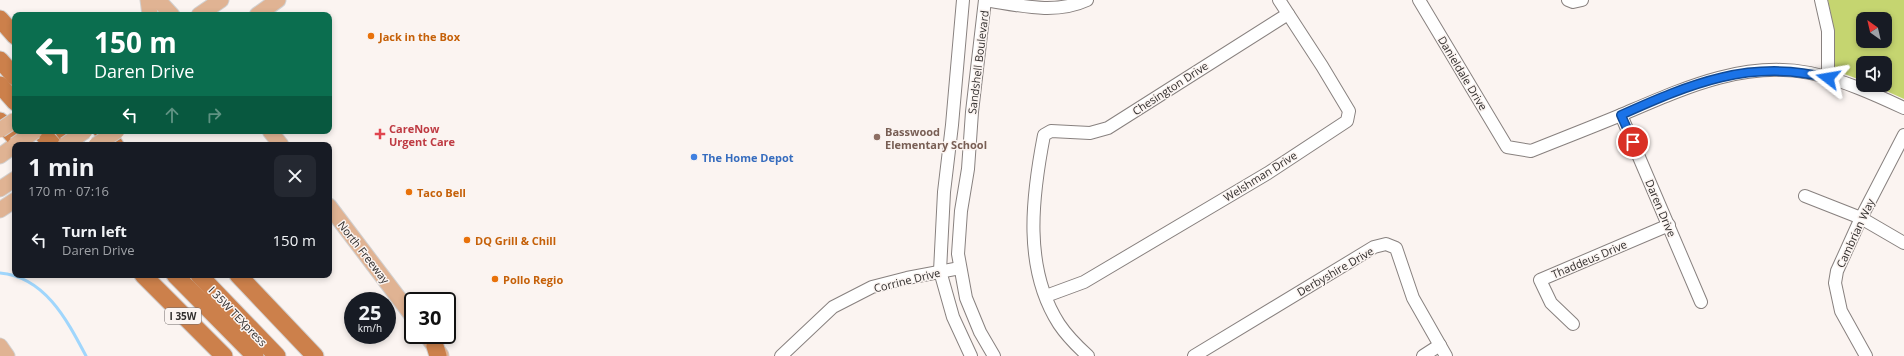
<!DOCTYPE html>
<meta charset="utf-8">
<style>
body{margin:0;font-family:"Open Sans",sans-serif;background:#242831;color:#f1f3f6;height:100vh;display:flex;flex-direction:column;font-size:15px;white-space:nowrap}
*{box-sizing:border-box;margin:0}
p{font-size:13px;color:#9ea1a6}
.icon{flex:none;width:22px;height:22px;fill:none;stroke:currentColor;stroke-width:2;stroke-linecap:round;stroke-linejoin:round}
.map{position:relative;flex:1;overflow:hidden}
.drawer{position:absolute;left:12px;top:142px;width:320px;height:136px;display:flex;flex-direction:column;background:#171b24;border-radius:8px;box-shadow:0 2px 6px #0003}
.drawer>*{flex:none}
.hud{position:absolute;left:12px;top:12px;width:320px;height:122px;border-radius:8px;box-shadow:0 2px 6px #0003;background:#0b6e4f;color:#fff;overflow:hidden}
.needle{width:26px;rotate:326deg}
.fabs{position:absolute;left:1856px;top:12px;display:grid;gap:8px}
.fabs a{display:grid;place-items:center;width:36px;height:36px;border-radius:8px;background:#171b24;box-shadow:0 2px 6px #0003;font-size:20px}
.speed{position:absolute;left:344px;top:292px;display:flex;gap:8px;font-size:20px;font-weight:700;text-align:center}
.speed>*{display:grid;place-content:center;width:52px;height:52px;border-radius:50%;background:#171b24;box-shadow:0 2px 6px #0003;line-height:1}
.speed small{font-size:10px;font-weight:400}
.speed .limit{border:2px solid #111;border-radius:6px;background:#fff;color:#111}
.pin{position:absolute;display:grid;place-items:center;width:34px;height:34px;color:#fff;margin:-17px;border:2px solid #fff;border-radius:50%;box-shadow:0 1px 4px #0007}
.me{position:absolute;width:44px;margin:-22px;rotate:284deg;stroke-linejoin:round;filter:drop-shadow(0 0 3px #0008)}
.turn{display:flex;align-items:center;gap:14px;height:84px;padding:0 16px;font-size:18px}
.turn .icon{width:52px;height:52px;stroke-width:2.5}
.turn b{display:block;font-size:28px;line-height:34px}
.lanes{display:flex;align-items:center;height:38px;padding:0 16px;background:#0003;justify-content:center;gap:20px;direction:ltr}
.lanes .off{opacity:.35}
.round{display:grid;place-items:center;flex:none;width:42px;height:42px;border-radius:8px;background:#242831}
.overview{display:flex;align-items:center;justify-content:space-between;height:68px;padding:0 16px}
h1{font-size:24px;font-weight:700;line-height:30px}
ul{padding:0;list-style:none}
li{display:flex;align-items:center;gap:12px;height:60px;padding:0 16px}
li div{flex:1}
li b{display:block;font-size:15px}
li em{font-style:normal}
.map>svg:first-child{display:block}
</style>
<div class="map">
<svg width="1904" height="356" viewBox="0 0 1904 356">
<rect width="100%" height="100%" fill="#fbf4f1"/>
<path fill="#c5d570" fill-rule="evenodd" d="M1828,0H1904V99L1873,85H1885V63H1863V81L1834,70L1833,27ZM1863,19H1885V41H1863Z"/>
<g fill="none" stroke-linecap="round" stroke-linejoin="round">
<path stroke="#a0d6fc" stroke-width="3" d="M0,273C45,277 67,320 86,356"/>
<defs>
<g id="minor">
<path d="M963,0L952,125L944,192L940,271L953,317L971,356"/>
<path d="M985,0L972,112L968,169L961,211L958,254L966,298L980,332L994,356"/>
<path d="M985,0C1018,5 1055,15 1087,0"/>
<path d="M1419,0L1507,147L1531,151C1561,139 1592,127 1621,115C1682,89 1743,60 1810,73C1843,80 1874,94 1904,108"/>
<path d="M1568,0L1573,2L1582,0"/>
<path d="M1821,0L1828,31V78"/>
<path d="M1621,115L1701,302"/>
<path d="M1805,196L1861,218L1904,243"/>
<path d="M1046,296L1084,282L1268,173L1347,121L1349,111L1322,66L1279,0"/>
<path d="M1573,324L1551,303L1540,280L1669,225"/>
<path d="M781,356L833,307L872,287L907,278L960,268"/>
<path d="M1088,356C1077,346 1067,336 1059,324C1023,268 1032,197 1044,135L1051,131L1090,133L1108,128L1288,14"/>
<path d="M1194,356L1374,247L1386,244L1396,248L1413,298L1446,356"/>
<path d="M1423,356L1440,345"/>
<path d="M1866,356L1841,311L1835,283L1837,271L1861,218L1904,135"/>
</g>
<g id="major">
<path d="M148,0L150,15"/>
<path d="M158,0L172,15"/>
<path d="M199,15L221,0"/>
<path d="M257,15L278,0"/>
<path d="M270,131L281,145"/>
<path d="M0,156L15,145"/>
<path d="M0,189L15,179"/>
<path d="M329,206L413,317"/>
<path d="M0,210L15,200"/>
<path d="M426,335L441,355"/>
<path d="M0,346L7,356"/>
</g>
<g id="highway">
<path d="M0,19L15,36"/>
<path d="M0,60L15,77"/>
<path d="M0,85L15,102"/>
<path d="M0,121L22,145"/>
<path d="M40,131L53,145"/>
<path d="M64,131L76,145"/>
<path d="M102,131L115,145"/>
<path d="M143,275L224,356"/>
<path d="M175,275L255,356"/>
<path d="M199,275L277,356"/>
<path d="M238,275L315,356"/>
<path d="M435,346L438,356"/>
</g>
</defs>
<use href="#minor" stroke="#88817f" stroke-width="14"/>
<use href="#major" stroke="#d2d1d1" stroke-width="17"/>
<use href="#highway" stroke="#d2d1d1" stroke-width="19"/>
<use href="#minor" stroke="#fff" stroke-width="12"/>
<use href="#major" stroke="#e0b393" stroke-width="15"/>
<use href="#highway" stroke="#cc804b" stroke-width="17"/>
<defs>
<g id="major-bridge">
<path d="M0,130L15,120"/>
<path d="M15,145L35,131"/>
<path d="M65,145L85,131"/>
<path d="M96,145L117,131"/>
</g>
</defs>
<use href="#major-bridge" stroke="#d2d1d1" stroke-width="17" stroke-linecap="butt"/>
<use href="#major-bridge" stroke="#e0b393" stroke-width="15"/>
</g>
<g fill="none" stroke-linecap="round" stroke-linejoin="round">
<defs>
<path id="route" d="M1633,142L1621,115C1690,84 1751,58 1828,78"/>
</defs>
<use href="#route" stroke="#114b97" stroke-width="10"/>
<use href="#route" stroke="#1a73e8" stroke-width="7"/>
</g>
<g fill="#e8710a" stroke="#fbf4f1" stroke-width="1.5">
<circle cx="371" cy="36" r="4"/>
<circle cx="409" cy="192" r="4"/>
<circle cx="467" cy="240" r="4"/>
<circle cx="495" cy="279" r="4"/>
</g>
<path fill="#e0444e" stroke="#fbf4f1" stroke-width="1.5" d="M378 128h4v4h4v4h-4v4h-4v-4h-4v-4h4z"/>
<circle fill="#8d6e63" stroke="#fbf4f1" stroke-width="1.5" cx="877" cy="137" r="4"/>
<circle fill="#3f7fe0" stroke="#fbf4f1" stroke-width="1.5" cx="694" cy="157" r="4"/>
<g text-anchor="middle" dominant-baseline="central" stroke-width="3" stroke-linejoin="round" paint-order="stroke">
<rect fill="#fbf4f1" stroke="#6e6968" stroke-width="1" x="165" y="308" width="36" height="16" rx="3"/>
<g font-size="10" font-weight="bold" fill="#312e2d">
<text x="183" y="316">I 35W</text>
</g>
<g font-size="11" font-weight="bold" fill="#c56008" stroke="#fbf4f1" text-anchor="start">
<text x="379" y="36">Jack in the Box</text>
<text x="417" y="192">Taco Bell</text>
<text x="475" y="240">DQ Grill &amp; Chill</text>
<text x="503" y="279">Pollo Regio</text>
</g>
<g font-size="11" fill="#312e2d" stroke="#fbf4f1">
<text transform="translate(978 62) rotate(-83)">Sandshell Boulevard</text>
<text transform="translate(1463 73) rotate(59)">Danieldale Drive</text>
<text transform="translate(1170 88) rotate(-33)">Chesington Drive</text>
<text transform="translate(1260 176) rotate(-32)">Welshman Drive</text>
<text transform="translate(1661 208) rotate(67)">Daren Drive</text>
<text transform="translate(1855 233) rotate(-65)">Cambrian Way</text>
<text transform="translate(364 252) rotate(52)">North Freeway</text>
<text transform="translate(1589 259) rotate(-23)">Thaddeus Drive</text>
<text transform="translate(1335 271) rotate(-30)">Derbyshire Drive</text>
<text transform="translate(907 280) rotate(-14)">Corrine Drive</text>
<text transform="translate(238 316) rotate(46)">I 35W TEXpress</text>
</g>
<g font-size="11" font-weight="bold" fill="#be3a42" stroke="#fbf4f1" text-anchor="start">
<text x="389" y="128">CareNow<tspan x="389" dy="13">Urgent Care</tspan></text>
</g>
<g font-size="11" font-weight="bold" fill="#785e54" stroke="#fbf4f1" text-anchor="start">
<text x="885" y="131">Basswood<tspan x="885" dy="13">Elementary School</tspan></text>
</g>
<g font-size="11" font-weight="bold" fill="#366cbe" stroke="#fbf4f1" text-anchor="start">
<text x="702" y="157">The Home Depot</text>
</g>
</g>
</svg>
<div class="fabs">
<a><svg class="needle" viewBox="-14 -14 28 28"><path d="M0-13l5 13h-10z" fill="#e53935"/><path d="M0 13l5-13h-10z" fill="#9ea1a6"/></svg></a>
<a><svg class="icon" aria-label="sound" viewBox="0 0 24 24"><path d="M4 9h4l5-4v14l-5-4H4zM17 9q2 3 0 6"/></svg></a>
</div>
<div class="speed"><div>25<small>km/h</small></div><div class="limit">30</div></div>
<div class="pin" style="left:1633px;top:142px;background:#d93025"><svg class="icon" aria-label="arrive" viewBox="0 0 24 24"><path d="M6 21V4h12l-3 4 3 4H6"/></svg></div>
<svg class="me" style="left:1828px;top:78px" viewBox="-20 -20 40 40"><path d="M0-17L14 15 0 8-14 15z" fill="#1a73e8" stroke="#fff" stroke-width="4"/></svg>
<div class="hud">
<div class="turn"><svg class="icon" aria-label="left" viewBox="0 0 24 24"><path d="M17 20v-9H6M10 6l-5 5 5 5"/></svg><div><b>150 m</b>Daren Drive</div></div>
<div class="lanes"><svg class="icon" aria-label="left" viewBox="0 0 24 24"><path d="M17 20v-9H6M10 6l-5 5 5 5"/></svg><svg class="icon off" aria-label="ahead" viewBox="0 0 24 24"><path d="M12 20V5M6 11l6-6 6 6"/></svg><svg class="icon off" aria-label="right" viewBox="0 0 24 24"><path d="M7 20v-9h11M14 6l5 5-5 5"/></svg></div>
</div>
<section class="drawer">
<div class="overview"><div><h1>1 min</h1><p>170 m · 07:16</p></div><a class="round"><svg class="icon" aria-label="close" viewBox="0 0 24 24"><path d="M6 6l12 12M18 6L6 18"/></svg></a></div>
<ul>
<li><svg class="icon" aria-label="left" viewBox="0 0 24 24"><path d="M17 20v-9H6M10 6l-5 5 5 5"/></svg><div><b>Turn left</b><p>Daren Drive</p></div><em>150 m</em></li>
</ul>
</section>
</div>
